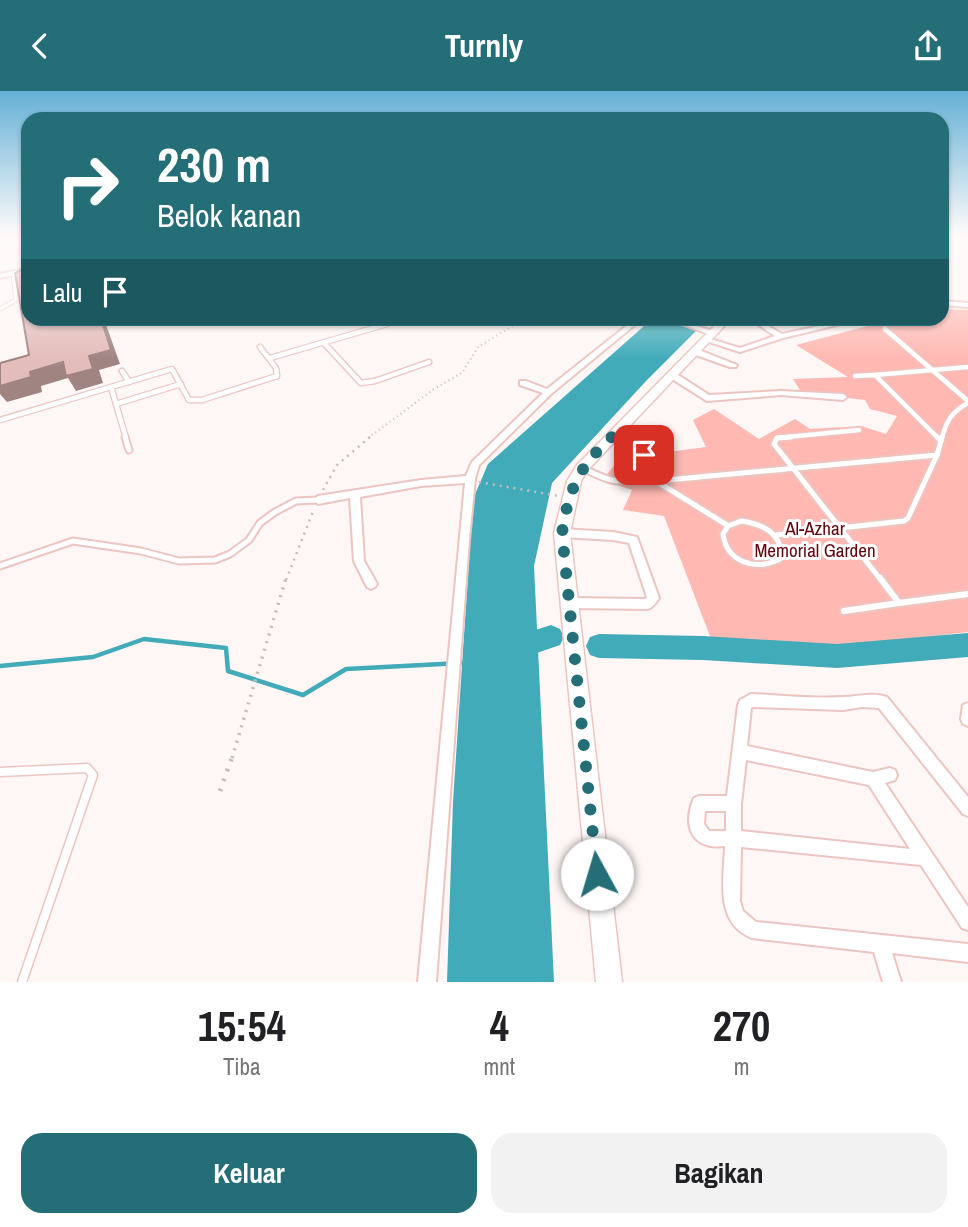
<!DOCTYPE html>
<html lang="id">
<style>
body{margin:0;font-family:"Archivo Narrow",sans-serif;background:#f2f2f2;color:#202124;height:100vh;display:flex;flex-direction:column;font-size:26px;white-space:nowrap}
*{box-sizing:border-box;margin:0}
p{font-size:23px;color:#757577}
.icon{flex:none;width:38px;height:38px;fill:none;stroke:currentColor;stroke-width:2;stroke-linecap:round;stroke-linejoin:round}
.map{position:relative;height:891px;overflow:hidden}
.side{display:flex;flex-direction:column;background:#fff;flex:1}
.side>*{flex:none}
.top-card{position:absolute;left:21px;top:21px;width:928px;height:214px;border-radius:21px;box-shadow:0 2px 5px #0004;background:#246e77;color:#fff;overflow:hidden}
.pin{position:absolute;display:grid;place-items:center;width:60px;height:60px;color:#fff;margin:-30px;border-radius:14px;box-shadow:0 4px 10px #0006}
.me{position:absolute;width:77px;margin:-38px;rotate:354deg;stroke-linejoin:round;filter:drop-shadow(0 0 5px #0008)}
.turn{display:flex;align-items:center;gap:24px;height:147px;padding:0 21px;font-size:32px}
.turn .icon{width:91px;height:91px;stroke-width:2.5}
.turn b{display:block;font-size:49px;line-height:60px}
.then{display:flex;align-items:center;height:66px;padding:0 21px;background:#0003;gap:14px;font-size:26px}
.eta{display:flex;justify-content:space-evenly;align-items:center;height:119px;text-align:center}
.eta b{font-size:42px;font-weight:700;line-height:49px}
.cta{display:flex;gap:14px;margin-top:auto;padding:14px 21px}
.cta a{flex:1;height:80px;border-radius:21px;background:#246e77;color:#fff;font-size:28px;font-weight:700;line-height:80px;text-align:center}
.cta a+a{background:#f2f2f2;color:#202124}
header{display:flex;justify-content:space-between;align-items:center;height:91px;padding:0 21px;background:#246e77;color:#fff;font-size:32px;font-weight:700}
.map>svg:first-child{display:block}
</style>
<header><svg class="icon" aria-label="back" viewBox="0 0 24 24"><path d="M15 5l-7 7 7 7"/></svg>Turnly<svg class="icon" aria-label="share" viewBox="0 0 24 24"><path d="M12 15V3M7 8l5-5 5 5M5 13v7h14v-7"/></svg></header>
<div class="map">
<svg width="968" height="891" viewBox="0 0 968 891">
<rect width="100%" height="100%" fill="#fff7f6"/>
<path fill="#ffb8b2" d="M942,218L968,219V541L829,557L716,561L664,425L623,419L632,399L602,389L640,344L668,361L706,356L693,329L714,318L759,348L795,328L810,338L861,335L886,343L897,325L870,318L865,309L802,302L793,288L848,286L796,254L894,228H942Z"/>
<path fill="#41abb9" d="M652,228H708L646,290L552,392L534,475L554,891H447L453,711L473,408L488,373Z"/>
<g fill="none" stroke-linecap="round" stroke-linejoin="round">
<path stroke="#41abb9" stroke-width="4.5" d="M0,575L93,566L144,548L226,557L228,580L303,604L346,578L461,572"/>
<g fill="#41abb9" fill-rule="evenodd">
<path d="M551,534L560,538L564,546L560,554L508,572L499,569L495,560L499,551Z"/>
<path d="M968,542V566L837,577L703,569L599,567L590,564L586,555L590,546L599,543L703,545L837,553Z"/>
</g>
<defs>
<g id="lane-far4">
<path d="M0,218L16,209L13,182"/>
<path d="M381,235L404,228"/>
</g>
<g id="lane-far3">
<path d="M885,238L968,310"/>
<path d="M324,252L361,292L375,290L429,271"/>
<path d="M270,267L387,233"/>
<path d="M122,280L129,291"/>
<path d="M875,284L968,276"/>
<path d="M855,285L875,284L938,347"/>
<path d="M116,313L181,293"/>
<path d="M0,329L111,296"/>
<path d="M614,344L619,347"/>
<path d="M126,347L111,296L172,278L189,309H202L277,285L276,277L260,256"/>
<path d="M777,347L859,339"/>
<path d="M942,347C946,330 952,321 968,312"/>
</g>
<g id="lane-far2">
<path d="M125,346L129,359"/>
<path d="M791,346L777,347L774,353L881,489"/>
<path d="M937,346L941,350"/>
<path d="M582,377C611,390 626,400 650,373L648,369L616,346"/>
<path d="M643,382L727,434"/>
<path d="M656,390L937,364"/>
<path d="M741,430C763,433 784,443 780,468C756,480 727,472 723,443L728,435Z"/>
<path d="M776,444L904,430L908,427L937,364L942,346"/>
<path d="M0,475L73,450L141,460L179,470L215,469L230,463L249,449L260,432L275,421L296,410L318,409"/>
</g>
<g id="lane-far1">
<path d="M880,487L899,512L968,503"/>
<path d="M844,520L899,512"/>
</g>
<path id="lane" d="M0,681L87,677L93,684L22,891"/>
<g id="street">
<path d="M28,177V181L0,187V183Z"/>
<path d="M942,210L968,212V216L942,214Z"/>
<path d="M635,228H642L551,303L479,374L475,388L469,449L436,891H418L465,392L421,395L360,406L364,470L377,493L375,496L371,498L367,496L354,470L350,407L318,413L313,409L318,405L421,389L466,385L472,371L543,302L520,294V290H526L547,298Z"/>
<path d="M668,228H676L718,242L711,244Z"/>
<path d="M750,228H757L782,243L852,228H862L783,247L740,261L703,249L707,247L740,257L775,245Z"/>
<path d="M693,259H699L737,274L736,276H730L693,263Z"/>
<path d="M669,282H675L709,304L781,300L843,303L847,306L843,309L781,304L707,310L669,286Z"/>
<path d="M562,438L613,441L637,446L659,507C656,512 653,516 648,518L568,517L564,516L562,512L564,508L568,507L645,508L647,506L629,452L613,449L562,446L558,445L557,442L558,439Z"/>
<path d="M751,603C781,604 812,608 842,606C857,606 872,601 887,606L968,706V725L963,723L879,617L862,616L843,619L753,616L751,617L747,655L873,681L890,677L895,679L897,684L895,689L885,692L968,816V839L962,837L921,774L741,756L740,810L743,820L756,831L968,853V871L892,862L901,891H883L874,861L752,847C714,832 724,788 725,755C692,759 682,735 694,707L699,705H727L738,614L740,609ZM746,669L869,694L910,758L741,740V713ZM705,720H726V740H709L704,733Z"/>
<path d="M968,612V635L963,633L961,628L963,614Z"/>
</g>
<path id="secondary" d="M721,228H731L587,380L581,390L570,442L622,891H596L554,442L567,390L577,374Z"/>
</defs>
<use href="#lane-far4" stroke="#ecc5c1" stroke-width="5"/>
<use href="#lane-far3" stroke="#ecc5c1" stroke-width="7"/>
<use href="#lane-far2" stroke="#ecc5c1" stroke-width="9"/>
<use href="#lane-far1" stroke="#ecc5c1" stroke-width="10"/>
<use href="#lane" stroke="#ecc5c1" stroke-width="11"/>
<use href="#street" stroke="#ecc5c1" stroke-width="4"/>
<use href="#secondary" stroke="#ecc5c1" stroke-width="3"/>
<path stroke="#c6bcbb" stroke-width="2" stroke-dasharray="1 3.5" stroke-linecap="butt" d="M368,347L434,298L462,282L478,256L524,228"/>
<g stroke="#c6bcbb" stroke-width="2.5" stroke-dasharray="2 5" stroke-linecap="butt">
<path d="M479,391L559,405"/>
<path d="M323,399L337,374L370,346"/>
<path d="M286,489L314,418"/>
</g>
<path stroke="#c6bcbb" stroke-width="3.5" stroke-dasharray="2 6" stroke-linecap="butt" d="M232,667L286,487"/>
<path stroke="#c6bcbb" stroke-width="4.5" stroke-dasharray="2.5 8" stroke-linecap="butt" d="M220,700L232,666"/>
<use href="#lane-far4" stroke="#fff" stroke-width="3.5"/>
<use href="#lane-far3" stroke="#fff" stroke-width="4.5"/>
<use href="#lane-far2" stroke="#fff" stroke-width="5"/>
<use href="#lane-far1" stroke="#fff" stroke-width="6"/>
<use href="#lane" stroke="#fff" stroke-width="8"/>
<use href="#street" fill="#fff" fill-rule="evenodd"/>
<use href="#secondary" fill="#fff" fill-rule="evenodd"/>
</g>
<path fill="#9f8482" d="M101,228H104L120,273L99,279L103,292L76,300L68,287L41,295L42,301L7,311L0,303V295L30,281L89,265Z"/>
<path fill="#e3bdba" stroke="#9f8482" stroke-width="2" d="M28,177V228H101L111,259L89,265L93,278L66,285L63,271L30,281L31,286L0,295V272L29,264L15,182L23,178Z"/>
<linearGradient id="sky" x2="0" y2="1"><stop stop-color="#65b0d5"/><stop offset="0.54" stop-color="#fffbfb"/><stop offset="1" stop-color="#fffbfb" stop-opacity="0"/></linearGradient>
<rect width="968" height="269" fill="url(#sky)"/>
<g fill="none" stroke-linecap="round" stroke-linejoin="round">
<path stroke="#246e77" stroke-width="12" stroke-dasharray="0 21.6" d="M597,783L562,442C569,397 579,375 614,344L644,364"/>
</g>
<g text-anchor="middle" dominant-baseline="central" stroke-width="6" stroke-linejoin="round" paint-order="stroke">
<g font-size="19" fill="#61060f" stroke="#fff">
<text x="815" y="437">Al-Azhar<tspan x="815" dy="22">Memorial Garden</tspan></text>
</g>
</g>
</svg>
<div class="pin" style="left:644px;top:364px;background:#d93025"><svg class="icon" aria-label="arrive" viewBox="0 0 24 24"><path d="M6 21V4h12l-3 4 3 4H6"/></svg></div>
<svg class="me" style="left:597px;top:783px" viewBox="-20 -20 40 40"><circle r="19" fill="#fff"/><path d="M0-13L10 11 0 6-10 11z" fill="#246e77"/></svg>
<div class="top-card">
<div class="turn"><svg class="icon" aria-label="right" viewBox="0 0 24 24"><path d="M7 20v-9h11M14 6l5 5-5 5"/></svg><div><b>230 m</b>Belok kanan</div></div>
<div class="then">Lalu<svg class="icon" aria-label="arrive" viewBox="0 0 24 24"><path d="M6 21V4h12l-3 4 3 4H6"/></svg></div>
</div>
</div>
<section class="side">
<div class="eta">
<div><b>15:54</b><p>Tiba</p></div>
<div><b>4</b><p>mnt</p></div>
<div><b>270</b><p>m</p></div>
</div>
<div class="cta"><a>Keluar</a><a>Bagikan</a></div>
</section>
